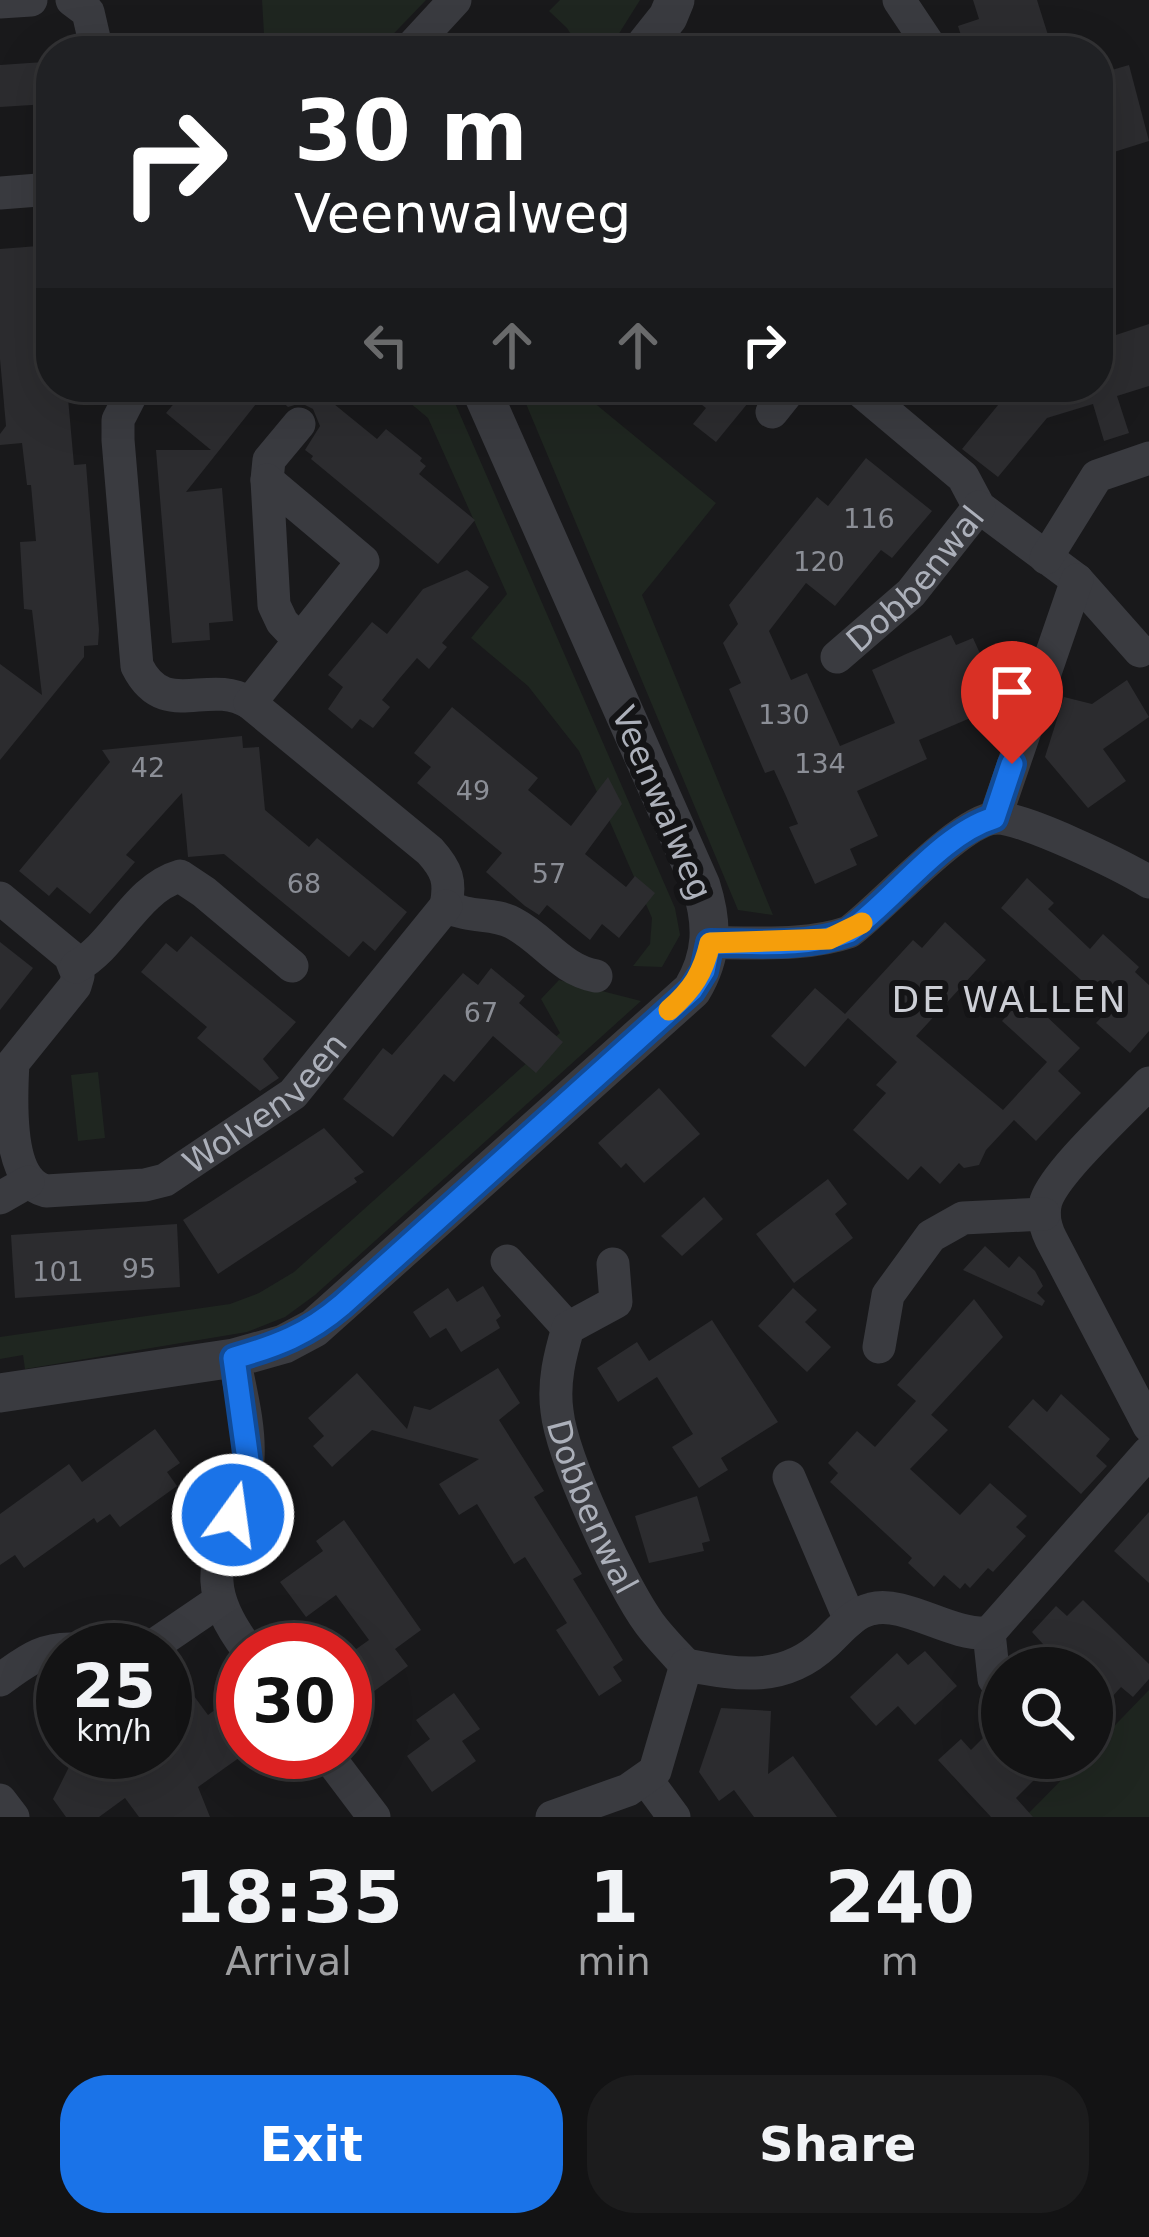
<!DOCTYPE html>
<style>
body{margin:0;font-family:"DejaVu Sans",sans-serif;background:#1c1c1d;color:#f1f3f6;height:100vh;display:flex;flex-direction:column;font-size:45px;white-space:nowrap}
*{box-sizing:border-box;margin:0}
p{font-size:39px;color:#9d9ea0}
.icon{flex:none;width:66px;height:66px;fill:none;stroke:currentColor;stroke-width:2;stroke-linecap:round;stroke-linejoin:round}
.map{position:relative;height:1817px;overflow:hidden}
.side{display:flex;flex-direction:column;background:#131314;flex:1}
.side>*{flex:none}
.banner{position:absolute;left:36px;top:36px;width:1077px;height:366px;border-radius:48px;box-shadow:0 12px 48px #0002,0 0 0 3px #323234;background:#202124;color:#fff;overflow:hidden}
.buttons{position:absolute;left:981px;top:1647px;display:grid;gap:24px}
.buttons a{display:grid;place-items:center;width:132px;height:132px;border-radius:50%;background:#131314;box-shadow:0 12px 48px #0002,0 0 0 3px #323234;font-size:60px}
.speed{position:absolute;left:36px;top:1623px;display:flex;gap:24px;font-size:60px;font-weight:700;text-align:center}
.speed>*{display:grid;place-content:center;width:156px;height:156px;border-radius:50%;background:#131314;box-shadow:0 12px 48px #0002,0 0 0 3px #323234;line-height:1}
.speed small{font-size:30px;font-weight:400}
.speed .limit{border:18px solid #d22;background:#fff;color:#111}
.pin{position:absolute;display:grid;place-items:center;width:102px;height:102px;color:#fff;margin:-123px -51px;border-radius:50% 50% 50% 0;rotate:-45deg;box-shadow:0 0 12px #0007}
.pin .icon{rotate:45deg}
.me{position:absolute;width:132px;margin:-66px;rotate:14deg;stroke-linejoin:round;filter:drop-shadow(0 0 9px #0008)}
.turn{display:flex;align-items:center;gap:42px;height:252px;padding:0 60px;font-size:54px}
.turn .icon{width:156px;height:156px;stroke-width:2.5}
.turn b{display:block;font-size:84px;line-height:102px}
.lanes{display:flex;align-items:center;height:114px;padding:0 60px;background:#0003;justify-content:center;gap:60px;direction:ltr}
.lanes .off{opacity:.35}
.eta{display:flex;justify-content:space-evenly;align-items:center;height:204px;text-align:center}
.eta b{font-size:72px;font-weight:700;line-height:84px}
.button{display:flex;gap:24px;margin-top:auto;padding:24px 60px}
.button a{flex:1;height:138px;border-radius:48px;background:#1a73e8;color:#fff;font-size:48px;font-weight:700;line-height:138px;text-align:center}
.button a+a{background:#1c1c1d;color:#f1f3f6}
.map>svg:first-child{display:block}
</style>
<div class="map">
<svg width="1149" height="1817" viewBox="0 0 1149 1817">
<rect width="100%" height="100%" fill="#19191b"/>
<g fill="#1f2620">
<path d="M262,0H426L377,51H265Z"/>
<path d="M560,0H640L608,51H576L579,47L567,28L549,11Z"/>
<path d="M391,387H448L675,908L680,935L662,967L633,966L650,944L652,918L579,751L528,686L471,638L507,594L428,418Z"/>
<path d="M519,387H575L716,503L642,595L773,915L738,910Z"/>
<path d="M559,980L641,1001L315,1295L285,1317L247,1332L25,1369L23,1355L0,1359V1337L230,1304L259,1293L294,1272L560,1033L541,999Z"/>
<path d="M98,1072L105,1138L78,1141L71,1075Z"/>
<path d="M1149,1690V1817H1025L1083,1758H1092V1749Z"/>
</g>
<g fill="#2c2c2f">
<path d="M973,0H1037L1053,51H966L958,26L979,19Z"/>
<path d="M44,62L48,104L0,107V65Z"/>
<path d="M1129,65L1149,141L1098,157V74Z"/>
<path d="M51,245V387H67L74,465L86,464L99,630L98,645L84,646V657L0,760V664L42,695L32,610L24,609L20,542L36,541L31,485H27L22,443L0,445V434L6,426L0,359V249Z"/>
<path d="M1149,324V386L1117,396L1129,433L1104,441L1093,404L1047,418L998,477L962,449L1012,388L1021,396L1027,387H1098V341Z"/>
<path d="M188,387H349L334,404L377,439L386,429L422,458L420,461L426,466L419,474L475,520L438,564L311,459L313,456L305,450L320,426L313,409L301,403L288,407L268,389L186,492L222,488L233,621L209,623L210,640L172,643L156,450H211L166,413Z"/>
<path d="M679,387H761L716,442L693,424L706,408Z"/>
<path d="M866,458L932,511L892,558L881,550L835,606L806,583L769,631L791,680L807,673L840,746L895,723L872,670L906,654L951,635L956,645L973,638L992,680L964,692L975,716L919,740L927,759L857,791L878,836L850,849L857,865L815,884L789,827L798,824L786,796L774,770L765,773L729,689L741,683L723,643L738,624L729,605L817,497L828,506Z"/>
<path d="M467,570L489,587L442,643L447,647L429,669L417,658L399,679L382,700L390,707L373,728L360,719L352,729L328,709L343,687L328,675L372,622L387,634L423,589Z"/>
<path d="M1127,680L1149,717L1103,749L1126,781L1088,808L1045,757L1064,697L1092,704Z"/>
<path d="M452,707L538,778L528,790L571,826L608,777L622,804L585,854L626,887L635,876L655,893L619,938L602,924L590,940L547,905L539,915L525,906L486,872L502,853L417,783L431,767L414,753Z"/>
<path d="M242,736L243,748L259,747L265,810L309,847L317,838L407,912L375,951L363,941L349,957L224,854L188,857L182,793L126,855L135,862L90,914L57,887L49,896L19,871L110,762L102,750Z"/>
<path d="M1027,878L1054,903L1048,909L1090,949L1103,934L1139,967L1135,972L1149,985V1031L1130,1053L1096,1023L1111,1007L1001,908Z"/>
<path d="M945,922L986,960L916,1036L1003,1110L1047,1062L1002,1021L1025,996L1080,1048L1058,1071L1081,1093L1036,1141L1014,1120L986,1150L979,1165L964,1168L959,1163L940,1184L921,1166L908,1180L853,1130L886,1093L876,1085L897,1062L848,1018L805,1067L771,1036L815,988L845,1014L913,940L922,948Z"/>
<path d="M191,936L296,1022L263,1059L279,1078L260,1091L197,1038L207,1027L141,972L166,943L177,952Z"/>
<path d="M0,942L33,968L0,1010Z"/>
<path d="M491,968L525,996L519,1003L563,1042L536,1073L493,1036L454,1082L444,1074L393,1137L343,1099L383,1048L392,1055L463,973L478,985Z"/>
<path d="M659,1088L700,1134L644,1183L626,1163L621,1168L598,1143Z"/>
<path d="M324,1128L364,1172L354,1178L357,1182L218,1274L183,1220Z"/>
<path d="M828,1179L847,1204L835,1214L853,1238L794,1283L756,1234Z"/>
<path d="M704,1197L723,1219L682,1256L661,1236Z"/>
<path d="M177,1224L180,1287L15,1298L11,1235Z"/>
<path d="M985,1246L1009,1268L1019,1256L1035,1271L1043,1286L1037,1293L1045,1301L1042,1306L963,1270Z"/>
<path d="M483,1286L501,1316L496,1320L500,1328L461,1352L446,1328L430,1338L413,1312L448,1288L457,1302Z"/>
<path d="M793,1288L817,1310L805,1322L831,1347L807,1372L758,1326Z"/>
<path d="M974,1299L1003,1337L931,1415L927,1411L948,1430L910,1469L960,1515L990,1483L1027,1516L1016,1527L1026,1536L993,1572L988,1568L970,1588L965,1583L960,1589L944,1575L934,1587L908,1563L912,1558L830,1482L838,1473L828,1463L857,1431L875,1447L916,1401L897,1385Z"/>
<path d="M712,1320L778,1422L721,1458L728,1470L699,1488L672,1447L693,1434L657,1377L618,1402L597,1368L637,1342L649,1361Z"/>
<path d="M498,1368L520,1403L499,1420L544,1491L534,1497L582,1574L573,1579L623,1660L613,1667L622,1681L599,1696L556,1630L567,1623L525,1557L514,1564L477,1504L459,1515L439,1484L479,1459L372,1430L332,1467L313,1446L324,1436L308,1418L357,1373L407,1429L414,1406L430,1410Z"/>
<path d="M1061,1394L1110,1439L1096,1456L1107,1466L1081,1494L1008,1427L1033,1399L1047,1412Z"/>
<path d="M155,1429L180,1463L167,1472L177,1486L120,1527L110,1514L97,1523L94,1518L24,1568L15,1555L0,1565V1514L69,1464L82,1482Z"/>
<path d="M697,1496L710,1541L702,1543L704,1551L649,1563L635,1516Z"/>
<path d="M1149,1512V1583L1114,1551Z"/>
<path d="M344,1520L421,1630L395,1649L408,1666L365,1698L345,1671V1657L369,1640L336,1595L306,1617L280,1582L323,1551L316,1541Z"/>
<path d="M1083,1600L1149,1664V1679L1133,1697L1121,1687L1092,1719V1668H1065L1032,1632L1056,1606L1067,1616Z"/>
<path d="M925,1651L957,1686L915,1725L898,1706L876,1726L850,1697L897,1653L908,1665Z"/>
<path d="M168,1661L208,1715L227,1701L243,1723V1755L198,1787L210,1817H139L125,1798L99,1817H66L53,1799L70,1765L84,1767L104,1752H165V1663Z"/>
<path d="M454,1693L480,1729L462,1741L476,1761L432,1792L407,1756L430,1739L416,1720Z"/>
<path d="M721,1708L771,1711L768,1774L793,1756L837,1817H754L734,1790L719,1801L699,1772Z"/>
<path d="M989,1732L1002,1746V1758H1013L1034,1780L1016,1798L1033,1817H991L938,1760L961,1739L971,1750Z"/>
</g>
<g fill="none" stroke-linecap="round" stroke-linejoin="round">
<g stroke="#3a3b40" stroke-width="33">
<path d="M72,0L88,12L97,51"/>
<path d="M899,0L933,51"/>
<path d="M0,2L31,0"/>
<path d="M199,51H202"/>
<path d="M408,51L455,0"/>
<path d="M0,193L51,189"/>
<path d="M135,387L118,420V440L137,666C165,722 207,677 250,703"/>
<path d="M856,387L963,477L979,507L1077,580L1140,651"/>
<path d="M772,412L792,387"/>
<path d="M267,480L269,460L299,424"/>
<path d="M1046,558L1097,476L1149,458"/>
<path d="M299,640L282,622L274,605L267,480L363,561L250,703L430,851C447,870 451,881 446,906C471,919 492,912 513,923C544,939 560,969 596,976"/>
<path id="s1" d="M837,657L911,593L979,507"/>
<path d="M995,818L1077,580"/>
<path id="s2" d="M0,898L70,956L78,976L75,986L13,1063C11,1098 6,1181 46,1191L145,1185L165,1180L293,1094L446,906"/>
<path d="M710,943C756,942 805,947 849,932C882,908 959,821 995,818C1021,816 1123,866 1149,882"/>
<path d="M76,967C116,945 135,889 180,876L204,892L292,966"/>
<path d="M1149,1083C1125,1109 1056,1171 1046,1201C1042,1215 1045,1227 1051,1239L1149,1426"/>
<path d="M0,1198L28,1182"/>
<path d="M507,1261L568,1328"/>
<path id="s3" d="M613,1264L616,1302L568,1328C560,1355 553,1382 557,1411C562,1458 621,1584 649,1623C660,1638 674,1652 686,1665"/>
<path d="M879,1347L888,1295L931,1236L963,1218L1044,1214"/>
<path d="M234,1358C240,1389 250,1426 248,1459C244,1545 180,1560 248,1650"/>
<path d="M789,1477L850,1620"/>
<path d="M989,1633L994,1679L1002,1687"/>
<path d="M147,1650L219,1601"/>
<path d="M0,1680C28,1659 47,1645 83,1650"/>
<path d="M325,1752L374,1817"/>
<path d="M646,1779L674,1817"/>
<path d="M0,1800L13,1817"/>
<path d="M552,1817L628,1790L655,1771L686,1665C739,1675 784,1683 826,1643C839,1631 853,1613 871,1609C906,1600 949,1636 989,1633L1149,1452"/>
</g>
<g stroke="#3a3b40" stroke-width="39">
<path d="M641,51L668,17L675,0"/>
<path d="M0,1393L234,1358L284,1344L314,1328L692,990C713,955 713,924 701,886L480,387"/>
</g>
</g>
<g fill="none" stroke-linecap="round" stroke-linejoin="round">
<defs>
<path id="route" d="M233,1515L248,1460L234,1358C277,1346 308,1334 342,1305L692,990L704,971L710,943C756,943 806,948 849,932C895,899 941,834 994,818L1012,764"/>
</defs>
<use href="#route" stroke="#114b97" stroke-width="30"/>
<use href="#route" stroke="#1a73e8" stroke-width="21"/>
<path stroke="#f59e0b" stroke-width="21" d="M669,1010C693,989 703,973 710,943L829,939L862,923"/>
</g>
<g text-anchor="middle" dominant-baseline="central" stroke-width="12" stroke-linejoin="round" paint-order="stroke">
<g font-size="27" fill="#8b8e96">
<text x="869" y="518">116</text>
<text x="819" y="561">120</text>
<text x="784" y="714">130</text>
<text x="820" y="763">134</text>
<text x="148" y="767">42</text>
<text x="473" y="790">49</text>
<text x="549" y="873">57</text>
<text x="304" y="883">68</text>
<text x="481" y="1012">67</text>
<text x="139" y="1268">95</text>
<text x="58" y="1271">101</text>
</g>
<g font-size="33" fill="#acb0ba" stroke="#141416">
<text stroke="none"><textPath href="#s1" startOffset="111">Dobbenwal</textPath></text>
<text transform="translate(662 803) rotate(67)">Veenwalweg</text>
<text stroke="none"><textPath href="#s2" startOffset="609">Wolvenveen</textPath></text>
<text stroke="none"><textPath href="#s3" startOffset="279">Dobbenwal</textPath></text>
</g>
<g font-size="36" letter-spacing="3" fill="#cdcfd6" stroke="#141416">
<text x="1010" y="999">DE WALLEN</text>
</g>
</g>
</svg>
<div class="buttons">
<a><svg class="icon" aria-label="search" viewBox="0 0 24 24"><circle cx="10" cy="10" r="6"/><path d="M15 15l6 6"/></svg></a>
</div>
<div class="speed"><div>25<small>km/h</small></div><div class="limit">30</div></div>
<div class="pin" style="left:1012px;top:764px;background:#d93025"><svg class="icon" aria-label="arrive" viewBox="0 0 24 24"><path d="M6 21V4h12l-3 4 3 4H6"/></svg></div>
<svg class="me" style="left:233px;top:1515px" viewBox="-20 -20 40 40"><circle r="17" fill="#1a73e8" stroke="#fff" stroke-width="3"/><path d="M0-11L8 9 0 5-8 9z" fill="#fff"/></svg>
<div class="banner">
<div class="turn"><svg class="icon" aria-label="right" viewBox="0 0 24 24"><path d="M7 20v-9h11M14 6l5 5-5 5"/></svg><div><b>30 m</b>Veenwalweg</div></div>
<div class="lanes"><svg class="icon off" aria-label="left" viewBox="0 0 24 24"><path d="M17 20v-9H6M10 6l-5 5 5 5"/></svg><svg class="icon off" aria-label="ahead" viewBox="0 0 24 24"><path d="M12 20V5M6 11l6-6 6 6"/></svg><svg class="icon off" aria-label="ahead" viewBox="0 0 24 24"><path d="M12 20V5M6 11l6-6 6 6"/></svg><svg class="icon" aria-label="right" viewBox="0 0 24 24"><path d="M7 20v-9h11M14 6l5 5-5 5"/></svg></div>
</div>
</div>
<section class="side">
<div class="eta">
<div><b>18:35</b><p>Arrival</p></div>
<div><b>1</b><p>min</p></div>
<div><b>240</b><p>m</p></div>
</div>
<div class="button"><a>Exit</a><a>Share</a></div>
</section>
